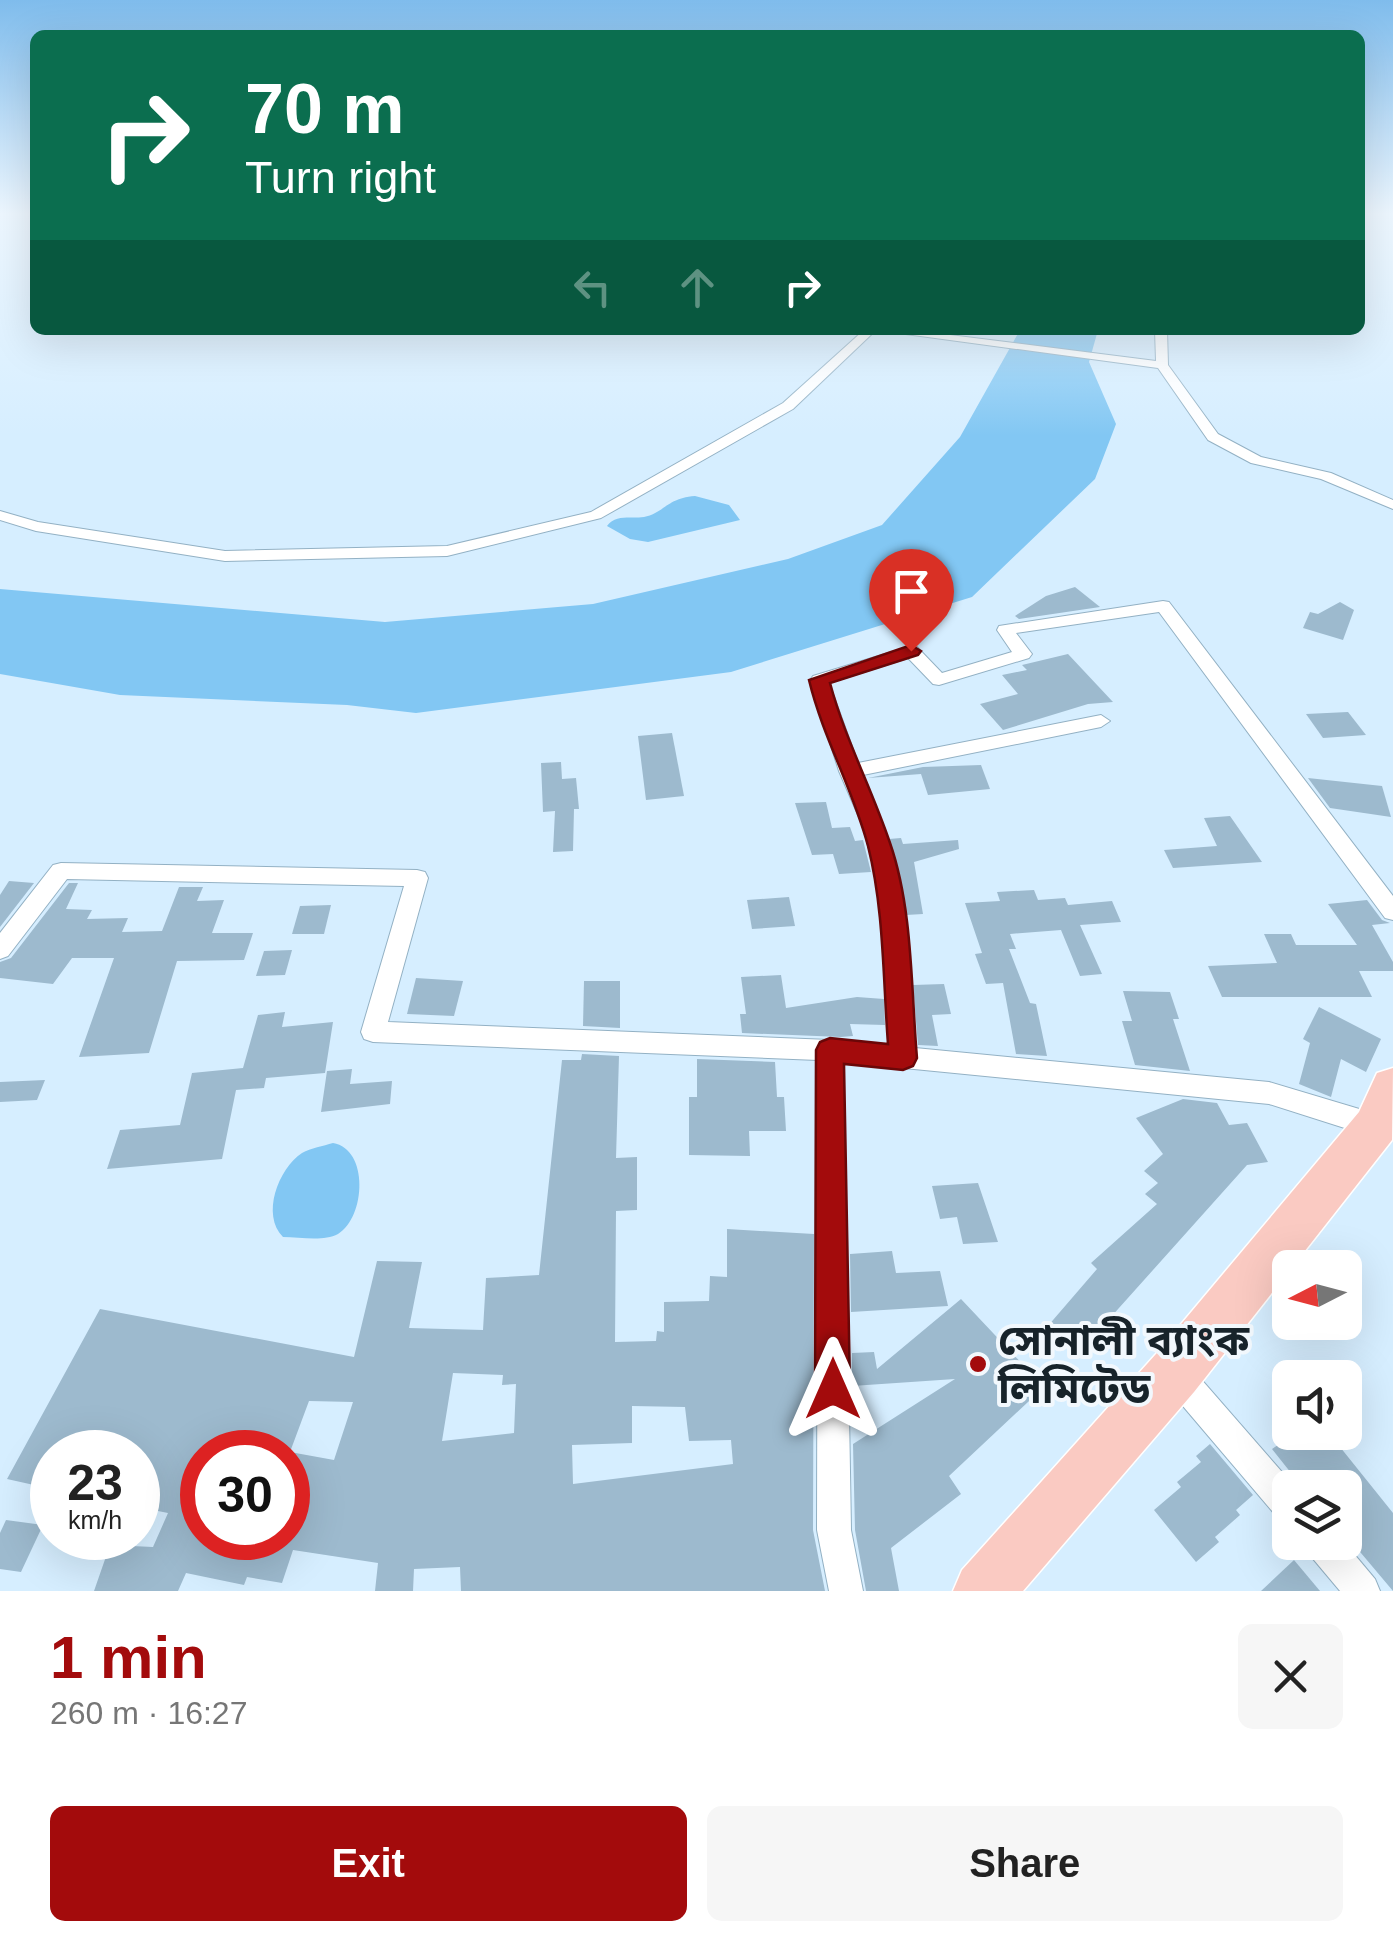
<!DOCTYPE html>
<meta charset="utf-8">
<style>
body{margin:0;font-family:Helvetica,"Noto Sans Bengali",sans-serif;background:#f6f6f6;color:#222;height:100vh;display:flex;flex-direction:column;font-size:38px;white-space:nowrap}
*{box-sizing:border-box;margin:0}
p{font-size:32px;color:#767676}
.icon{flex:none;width:55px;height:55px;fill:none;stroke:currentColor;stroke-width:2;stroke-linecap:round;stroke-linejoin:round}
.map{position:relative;height:1591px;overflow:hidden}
.details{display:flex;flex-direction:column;background:#fff;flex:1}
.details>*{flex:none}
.guide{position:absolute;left:30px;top:30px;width:1335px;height:305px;border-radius:15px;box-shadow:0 10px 40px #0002;background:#0b6e4f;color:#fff;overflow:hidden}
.needle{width:65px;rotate:264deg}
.buttons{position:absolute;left:1272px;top:1250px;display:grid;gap:20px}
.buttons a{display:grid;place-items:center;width:90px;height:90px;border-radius:15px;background:#fff;box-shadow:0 10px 40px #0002;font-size:50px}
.speed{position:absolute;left:30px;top:1430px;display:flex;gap:20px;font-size:50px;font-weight:700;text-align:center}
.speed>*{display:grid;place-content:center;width:130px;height:130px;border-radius:50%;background:#fff;box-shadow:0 10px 40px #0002;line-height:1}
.speed small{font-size:25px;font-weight:400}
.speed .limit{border:15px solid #d22;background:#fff;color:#111}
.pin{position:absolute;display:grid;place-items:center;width:85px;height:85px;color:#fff;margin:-102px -42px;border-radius:50% 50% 50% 0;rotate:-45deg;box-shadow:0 0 10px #0007}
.pin .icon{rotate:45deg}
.me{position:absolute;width:110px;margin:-55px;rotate:0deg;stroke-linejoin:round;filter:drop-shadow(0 0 8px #0008)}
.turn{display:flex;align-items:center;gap:35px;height:210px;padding:0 50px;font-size:45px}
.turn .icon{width:130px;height:130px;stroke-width:2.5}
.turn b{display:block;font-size:70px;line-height:85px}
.lanes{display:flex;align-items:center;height:95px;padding:0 50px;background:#0003;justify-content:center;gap:50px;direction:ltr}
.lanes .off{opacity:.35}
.round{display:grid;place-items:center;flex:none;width:105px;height:105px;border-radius:15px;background:#f6f6f6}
.head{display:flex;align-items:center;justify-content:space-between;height:170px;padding:0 50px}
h1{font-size:60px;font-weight:600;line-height:75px;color:#a30b0c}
.cta{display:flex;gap:20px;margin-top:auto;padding:20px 50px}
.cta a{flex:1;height:115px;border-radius:15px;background:#a30b0c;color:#fff;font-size:40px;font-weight:600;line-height:115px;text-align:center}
.cta a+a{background:#f6f6f6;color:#222}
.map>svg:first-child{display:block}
</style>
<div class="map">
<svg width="1393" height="1591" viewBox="0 0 1393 1591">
<rect width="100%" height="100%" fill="#d6eeff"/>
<g fill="#82c7f3">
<path d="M1020,330H1098L1089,362L1116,424L1095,479L972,597L731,672L416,713L347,705L120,695L0,674V589L385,622L593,604L788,559L882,525L960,437Z"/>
<path d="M695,496L729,505L740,520L648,542L630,539L607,526C616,514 630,519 644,517C664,513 667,498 695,496Z"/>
<path d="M333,1143C369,1149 366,1217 338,1234C323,1242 300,1237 283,1237C261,1215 278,1169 302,1153C311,1148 323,1146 333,1143Z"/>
</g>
<g fill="#9dbace" fill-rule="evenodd">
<path d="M1075,587L1100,607L1019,619L1015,616L1046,596Z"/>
<path d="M1340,602L1354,610L1343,640L1303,628L1310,612L1318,614Z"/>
<path d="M1068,654L1113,702L1088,704L1003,730L980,704L1018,694L1002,675L1027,670L1022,665Z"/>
<path d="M1348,712L1366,735L1323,738L1306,714Z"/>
<path d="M672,733L684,796L646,800L638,736Z"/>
<path d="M561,762L562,779L576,778L579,809H574L573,851L553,852L555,811L543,812L541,763Z"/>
<path d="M981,765L990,789L928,795L921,774L868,778L923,767Z"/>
<path d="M1308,778L1382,786L1391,817L1330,808Z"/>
<path d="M826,802L832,828L850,827L855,841L863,840L871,872L839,874L833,854L812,855L795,803Z"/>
<path d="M1230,816L1262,862L1173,868L1164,850L1217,846L1204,818Z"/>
<path d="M901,838L903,844L958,840L959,849L914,862L923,914L906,915L889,839Z"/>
<path d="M9,881L34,883L0,927V895Z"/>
<path d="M69,883H78L66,909L92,910L87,919L128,918L122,932L162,931L179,887H203L197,901L224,900L212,933H253L244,960L177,961L149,1053L79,1057L114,958H72L53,984L0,978V962L11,958Z"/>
<path d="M1034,890L1038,900L1065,898L1068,905L1112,901L1121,922L1080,925L1102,974L1080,976L1061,930L1010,934L1016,949H1009L1030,1003L1036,1004L1047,1056L1016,1054L1003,983L986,984L975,954L982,953L965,903L1000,901L997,892Z"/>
<path d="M789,897L795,926L752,929L747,900Z"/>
<path d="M1367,900L1382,920L1390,923L1372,925L1393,962V971H1359L1372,997H1222L1208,966L1277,963L1264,934H1291L1296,945H1357L1328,904Z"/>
<path d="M331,905L324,934H292L300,906Z"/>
<path d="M292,950L285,975L256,976L264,951Z"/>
<path d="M781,975L786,1008L857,997L884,999L885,1025L850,1024L853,1036L841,1037L742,1033L740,1014H746L741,977Z"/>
<path d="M416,978L463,981L454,1016L407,1014Z"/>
<path d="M584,981H620V1028L583,1026Z"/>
<path d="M944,984L951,1014L932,1015L938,1046L918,1045L913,985Z"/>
<path d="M1123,991L1170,992L1179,1019H1173L1190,1071L1135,1065L1122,1021H1132Z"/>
<path d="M1319,1007L1381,1039L1366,1072L1341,1059L1331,1097L1299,1084L1310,1043L1303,1039Z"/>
<path d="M285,1012L282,1027L333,1022L325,1073L266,1078L264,1088L236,1090L222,1159L107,1169L120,1130L180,1125L192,1073L243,1068L258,1015Z"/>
<path d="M582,1054L619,1056L616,1158L637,1157V1210L616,1211L615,1342L656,1341L657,1331L664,1332V1302L709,1301L710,1276L727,1277V1229L814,1234L813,1530L825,1591H461L460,1567L414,1569L413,1591H375L378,1563L293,1550L282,1583L247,1577L244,1585L186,1573L178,1591H94L110,1545L153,1547L168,1513L138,1507V1452H52V1489L7,1479L100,1309L354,1357L377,1261L422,1262L409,1328L483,1330L486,1278L539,1275L562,1060H581ZM453,1373L503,1375L502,1385L516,1384L514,1433L442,1441ZM309,1401L353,1402L334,1460L290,1452ZM632,1406L685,1407L689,1441L731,1440L733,1464L573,1484L572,1445L632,1443ZM202,1452H288V1538H202Z"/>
<path d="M697,1059L775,1062L777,1097H784L786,1131H749L750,1156L689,1155V1097H697Z"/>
<path d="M352,1069L350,1084L392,1081L390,1104L321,1112L327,1071Z"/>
<path d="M45,1080L37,1100L0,1102V1082Z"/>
<path d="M1183,1099L1217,1103L1229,1125L1247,1123L1268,1162L1247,1165L1076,1356L1047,1327L1097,1269L1091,1263L1157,1204L1145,1194L1158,1183L1144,1171L1163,1154L1136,1118Z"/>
<path d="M978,1183L998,1242L963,1244L957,1217L940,1219L932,1186Z"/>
<path d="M892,1251L896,1273L940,1271L948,1306L851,1312L850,1254Z"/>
<path d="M961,1299L1044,1387L949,1476L961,1494L891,1548L899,1591H866L855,1530L853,1444L955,1379L852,1386V1353L874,1352L877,1369Z"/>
<path d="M1297,1432H1328L1393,1513V1591L1345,1534V1488H1303L1272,1449Z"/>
<path d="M1210,1444L1253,1495L1236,1510L1240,1515L1215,1537L1219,1542L1196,1562L1154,1510L1181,1487L1177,1482L1201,1462L1196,1456Z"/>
<path d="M6,1520L43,1525L21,1572L0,1569V1533Z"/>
<path d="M1294,1560L1320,1591H1261Z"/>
</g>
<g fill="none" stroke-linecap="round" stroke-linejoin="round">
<defs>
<g id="minor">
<path d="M864,330H910L1156,361L1155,330H1167L1168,365L1218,434L1261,457L1331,473L1393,500V509L1321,479L1251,463L1208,440L1158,368L876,330L793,409L601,518L447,556L225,561L36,531L0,520V511L38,522L225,551L447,546L591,512L783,403Z"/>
<path d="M1163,601L1169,602L1393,896V920L1385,918L1159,612L1016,633L1032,654L1029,658L939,685L933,684L908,658L829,683L858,763L1101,715L1110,721L1101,727L863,775C904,872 906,945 915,1048L1269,1082L1376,1114L1385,1118L1389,1126L1385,1134L1376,1138L1269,1104L843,1062L851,1530L863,1591H829L817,1530L818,1060L373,1042L364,1039L361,1032L404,886L67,879L8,956L0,959V933L53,865L61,863L417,870L425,872L428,878L388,1022L830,1040L890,1045L883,924L875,871L862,824L839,771L810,680L813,676L911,646L917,647L942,673L1012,652L997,630L999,626Z"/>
<path d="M1176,1359L1187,1363L1296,1488H1290V1523L1278,1518L1165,1385L1161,1374L1165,1363Z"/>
<path d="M1304,1542H1344L1375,1579L1380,1591H1340L1309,1554Z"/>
</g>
<path id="trunk" d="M1393,1068L1392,1140L1194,1392L1023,1591H953L962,1570L1156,1354L1359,1112L1377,1073Z"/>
</defs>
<use href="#minor" stroke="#93b1c4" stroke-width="2"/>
<use href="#trunk" stroke="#fff" stroke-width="3"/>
<use href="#minor" fill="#fff" fill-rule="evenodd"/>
<use href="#trunk" fill="#facac2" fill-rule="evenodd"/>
</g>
<linearGradient id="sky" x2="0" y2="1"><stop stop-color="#7fbcec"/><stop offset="0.49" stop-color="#edf7ff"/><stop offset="1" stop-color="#edf7ff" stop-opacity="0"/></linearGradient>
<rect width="1393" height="436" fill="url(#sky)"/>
<path fill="#a30b0c" stroke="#6a0708" stroke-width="2.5" d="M911,645L921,651L918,655L830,683C845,739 872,789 890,843C913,909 911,989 917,1058L913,1066L903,1070L844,1064L850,1389L845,1402L833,1407L820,1402L815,1389L816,1050L820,1042L830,1038L888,1044C883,980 884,909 868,846C853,789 823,738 809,680Z"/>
<circle fill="#a30b0c" stroke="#f2f8fd" stroke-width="4" cx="978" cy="1364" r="10"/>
<g text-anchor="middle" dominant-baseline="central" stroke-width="8" stroke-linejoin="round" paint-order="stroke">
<g font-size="42" font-weight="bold" fill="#17232a" stroke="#f2f8fd" text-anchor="start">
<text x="998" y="1340">সোনালী ব্যাংক<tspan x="998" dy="48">লিমিটেড</tspan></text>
</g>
</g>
</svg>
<div class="buttons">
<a><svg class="needle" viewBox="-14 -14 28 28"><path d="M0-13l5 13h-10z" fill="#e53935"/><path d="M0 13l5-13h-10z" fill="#767676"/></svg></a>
<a><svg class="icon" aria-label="sound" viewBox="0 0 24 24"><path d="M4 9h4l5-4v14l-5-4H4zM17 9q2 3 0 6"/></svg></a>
<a><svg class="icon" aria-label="layers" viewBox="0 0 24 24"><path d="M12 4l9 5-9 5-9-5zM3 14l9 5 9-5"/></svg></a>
</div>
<div class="speed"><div>23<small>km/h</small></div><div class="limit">30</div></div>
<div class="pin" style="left:911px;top:651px;background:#d93025"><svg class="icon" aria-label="arrive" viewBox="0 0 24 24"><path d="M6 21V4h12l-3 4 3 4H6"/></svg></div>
<svg class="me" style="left:833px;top:1389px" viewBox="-20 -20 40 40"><path d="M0-17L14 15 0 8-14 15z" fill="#a30b0c" stroke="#fff" stroke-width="4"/></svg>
<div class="guide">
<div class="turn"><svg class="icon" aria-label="right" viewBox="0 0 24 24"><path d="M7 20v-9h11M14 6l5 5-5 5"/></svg><div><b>70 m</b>Turn right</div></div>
<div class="lanes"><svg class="icon off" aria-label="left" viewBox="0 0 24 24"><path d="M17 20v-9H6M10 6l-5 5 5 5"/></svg><svg class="icon off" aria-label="ahead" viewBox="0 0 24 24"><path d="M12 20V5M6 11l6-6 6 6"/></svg><svg class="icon" aria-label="right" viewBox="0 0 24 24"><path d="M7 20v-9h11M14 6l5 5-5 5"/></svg></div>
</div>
</div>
<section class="details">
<div class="head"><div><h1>1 min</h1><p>260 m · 16:27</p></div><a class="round"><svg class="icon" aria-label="close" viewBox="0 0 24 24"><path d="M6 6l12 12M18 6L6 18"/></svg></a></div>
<div class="cta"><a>Exit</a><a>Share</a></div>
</section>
